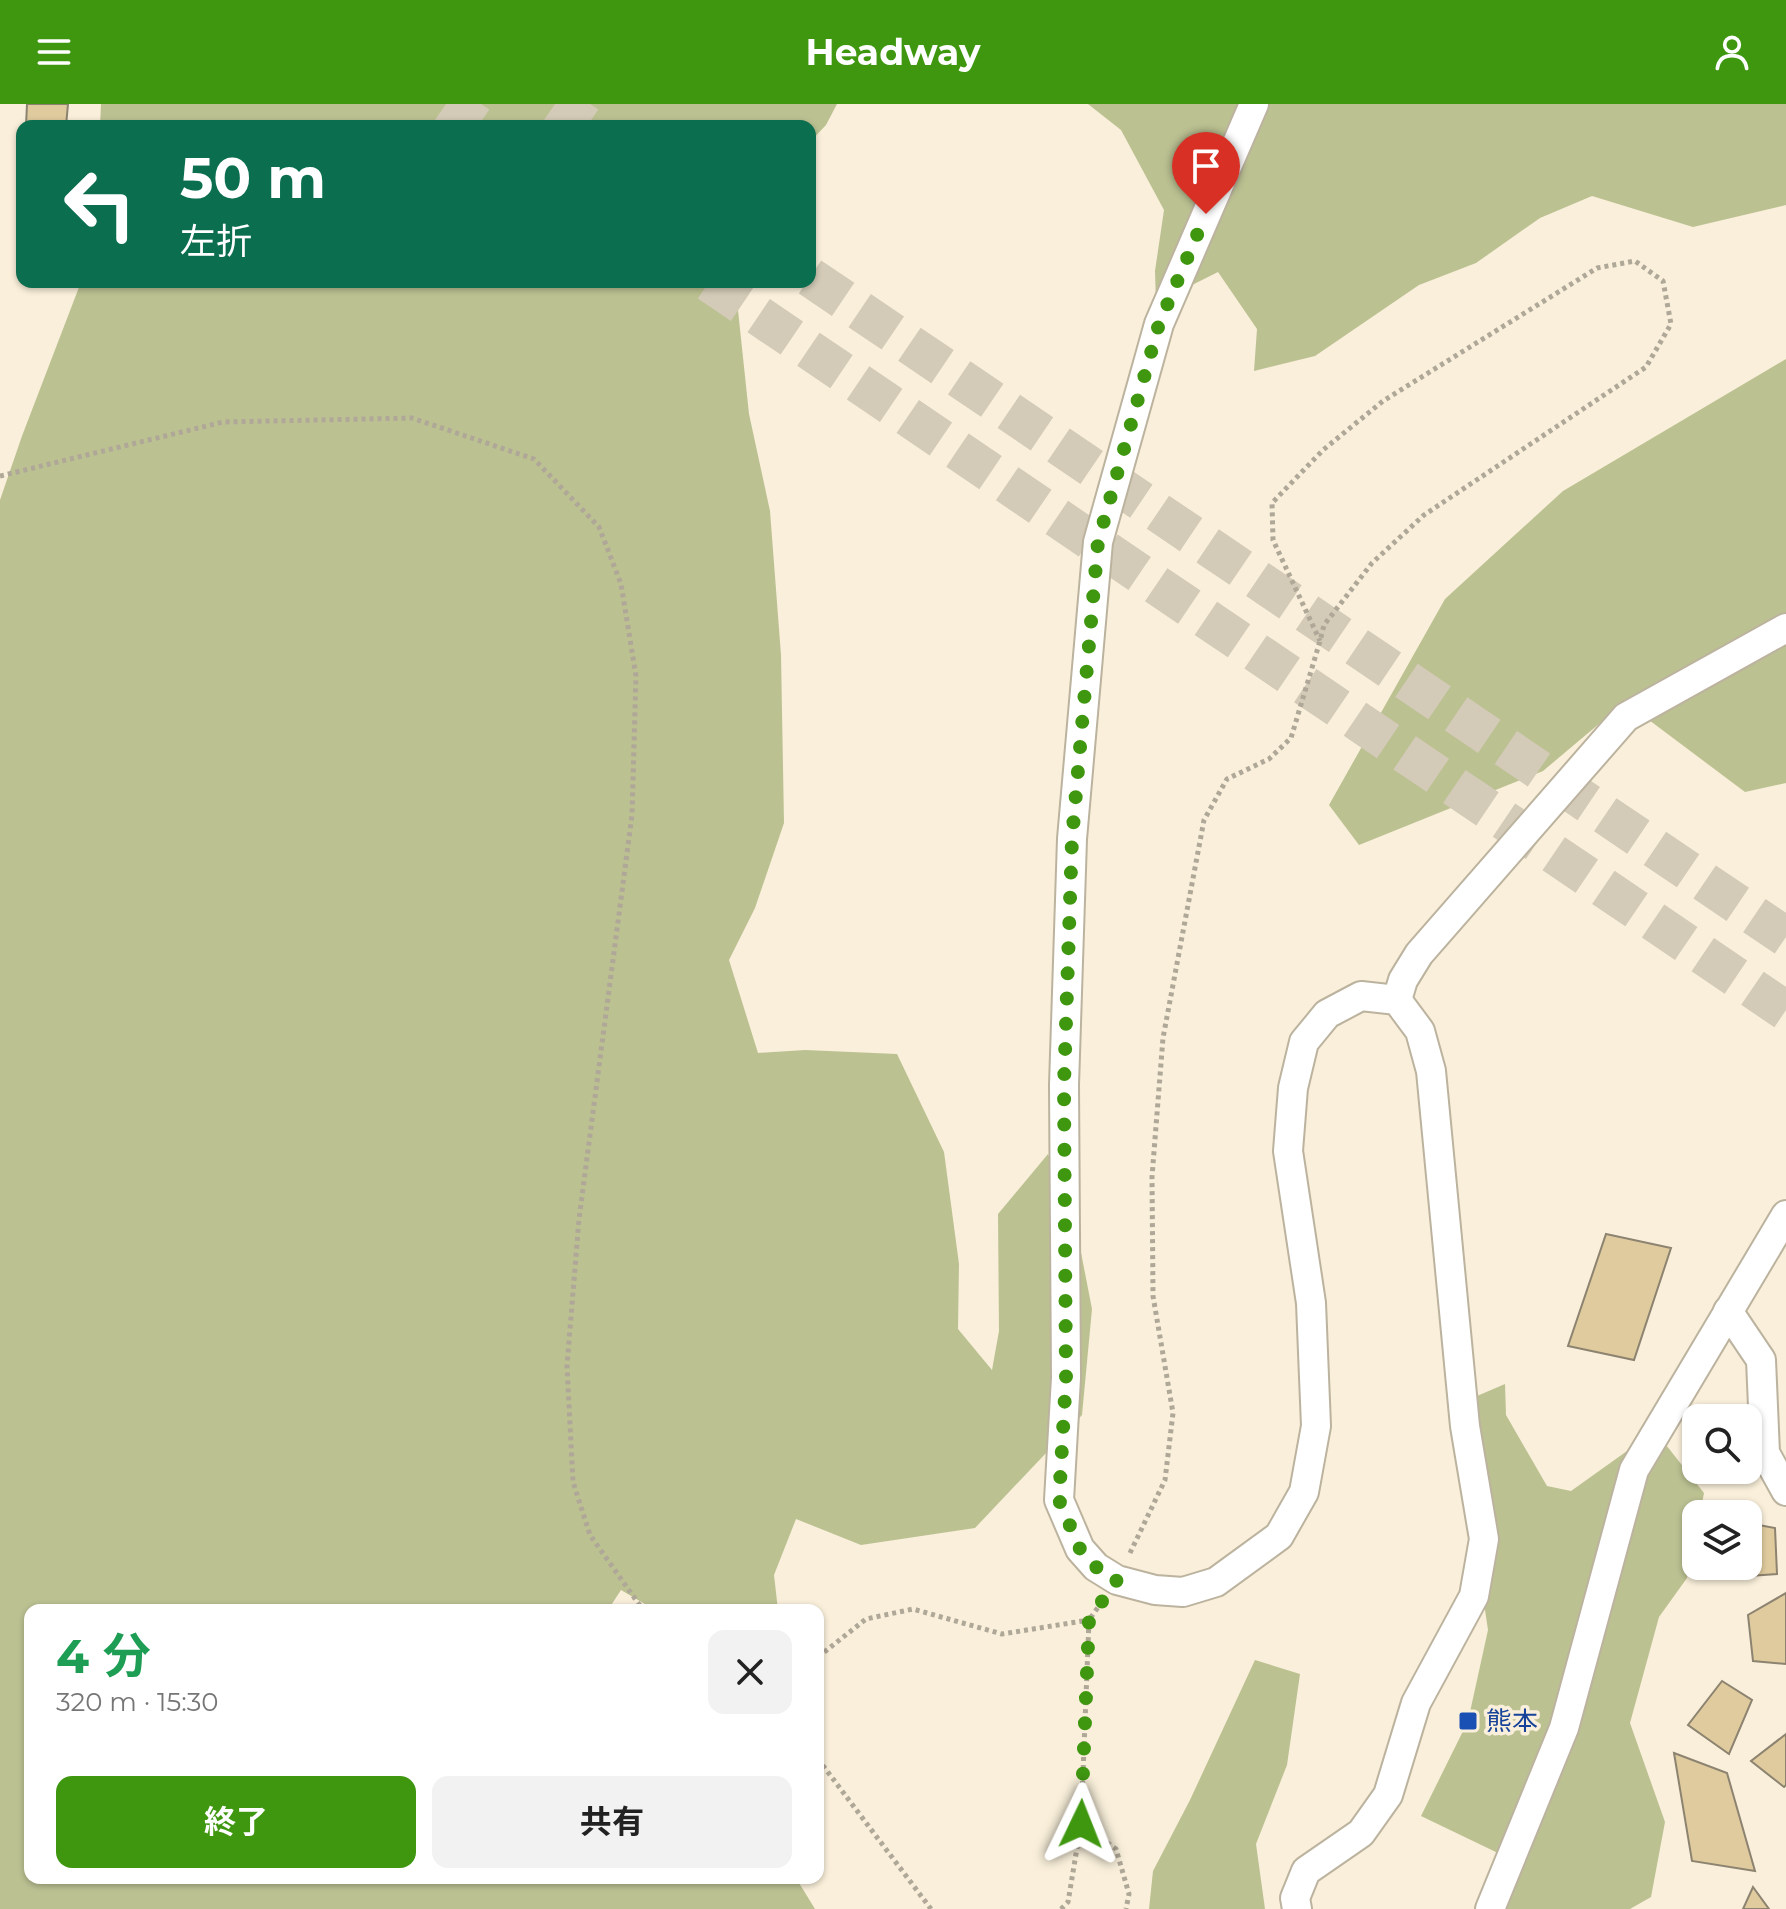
<!DOCTYPE html>
<html lang="ja">
<meta charset="utf-8">
<style>
body{margin:0;font-family:Montserrat,"Noto Sans JP",sans-serif;background:#f2f2f2;color:#222;height:100vh;display:flex;flex-direction:column;font-size:30px;white-space:nowrap}
*{box-sizing:border-box;margin:0}
p{font-size:26px;color:#767676}
.icon{flex:none;width:44px;height:44px;fill:none;stroke:currentColor;stroke-width:2;stroke-linecap:round;stroke-linejoin:round}
.map{position:relative;flex:1;overflow:hidden}
.details{position:absolute;left:24px;top:1500px;width:800px;height:280px;display:flex;flex-direction:column;background:#fff;border-radius:16px;box-shadow:0 2px 6px #0004}
.details>*{flex:none}
.top-card{position:absolute;left:16px;top:16px;width:800px;height:168px;border-radius:16px;box-shadow:0 2px 6px #0004;background:#0b6e4f;color:#fff;overflow:hidden}
.controls{position:absolute;left:1682px;top:1300px;display:grid;gap:16px}
.controls a{display:grid;place-items:center;width:80px;height:80px;border-radius:16px;background:#fff;box-shadow:0 2px 6px #0004;font-size:40px}
.pin{position:absolute;display:grid;place-items:center;width:68px;height:68px;color:#fff;margin:-82px -34px;border-radius:50% 50% 50% 0;rotate:-45deg;box-shadow:0 0 8px #0007}
.pin .icon{rotate:45deg}
.me{position:absolute;width:88px;margin:-44px;rotate:2deg;stroke-linejoin:round;filter:drop-shadow(0 0 6px #0008)}
.turn{display:flex;align-items:center;gap:28px;height:168px;padding:0 32px;font-size:36px}
.turn .icon{width:104px;height:104px;stroke-width:2.5}
.turn b{display:block;font-size:56px;line-height:68px}
.round{display:grid;place-items:center;flex:none;width:84px;height:84px;border-radius:16px;background:#f2f2f2}
.summary{display:flex;align-items:center;justify-content:space-between;height:136px;padding:0 32px}
h1{font-size:48px;font-weight:700;line-height:60px;color:#1e9e55}
.primary-button{display:flex;gap:16px;margin-top:auto;padding:16px 32px}
.primary-button a{flex:1;height:92px;border-radius:16px;background:#3f9710;color:#fff;font-size:32px;font-weight:700;line-height:92px;text-align:center}
.primary-button a+a{background:#f2f2f2;color:#222}
header{display:flex;justify-content:space-between;align-items:center;height:104px;padding:0 32px;background:#3f9710;color:#fff;font-size:36px;font-weight:700}
.map>svg:first-child{display:block}
</style>
<header><svg class="icon" aria-label="menu" viewBox="0 0 24 24"><path d="M4 6h16M4 12h16M4 18h16"/></svg>Headway<svg class="icon" aria-label="person" viewBox="0 0 24 24"><circle cx="12" cy="8" r="4"/><path d="M4 21q1-7 8-7t8 7"/></svg></header>
<div class="map">
<svg width="1786" height="1805" viewBox="0 0 1786 1805">
<rect width="100%" height="100%" fill="#f9efda"/>
<g fill="#bcc192">
<path d="M101,0H837L826,21L810,38V22H100Z"/>
<path d="M1088,0H1786V101L1693,123L1592,92L1540,114L1476,159L1419,181L1315,252L1254,267L1257,225L1218,168L1156,199L1155,167L1164,106L1121,26Z"/>
<path d="M81,178H735L749,310L770,407L781,551L784,719L755,804L729,856L758,949L805,946L897,950L944,1048L959,1160L958,1225L992,1266L999,1227L998,1110L1048,1050L1077,1128L1092,1205L1082,1311L975,1424L861,1441L796,1415L774,1471L778,1506H655L621,1486L608,1506H30V1774H796L815,1805H0V396L22,332Z"/>
<path d="M1786,255V679L1745,688L1625,598L1543,667L1359,741L1329,701L1445,495L1563,387Z"/>
<path d="M1505,1280L1506,1311L1547,1382L1571,1387L1655,1327L1704,1389L1700,1410H1696V1429L1687,1474L1659,1513L1630,1619L1665,1718L1651,1793L1630,1805H1507L1500,1750L1421,1712L1468,1617L1488,1526L1474,1432L1463,1298Z"/>
<path d="M1255,1556L1300,1570L1287,1661L1256,1740L1265,1805H1149L1153,1767L1190,1696Z"/>
</g>
<g fill="#e0cb9e" stroke="#8c8370" stroke-width="2">
<path d="M27,0H68L66,22H26Z"/>
<path d="M1606,1130L1671,1144L1634,1256L1568,1242Z"/>
<path d="M1748,1419L1775,1424L1777,1470L1735,1473L1737,1462H1748Z"/>
<path d="M1786,1489V1560L1753,1557L1748,1511Z"/>
<path d="M1722,1577L1752,1596L1729,1650L1688,1621Z"/>
<path d="M1786,1630V1681L1784,1683L1751,1657Z"/>
<path d="M1674,1649L1727,1669L1755,1767L1692,1757Z"/>
<path d="M1753,1783L1769,1805H1743Z"/>
</g>
<g fill="none" stroke-linecap="round" stroke-linejoin="round">
<g stroke="#d3cab7" stroke-width="40" stroke-dasharray="40 20" stroke-linecap="butt">
<path d="M446,0L478,22"/>
<path d="M555,0L587,22"/>
<path d="M810,173L1786,833"/>
<path d="M709,178L1786,907"/>
</g>
<defs>
<g id="street">
<path d="M1254,0L1159,220L1098,438L1072,735L1064,981L1066,1274L1059,1396L1080,1445L1096,1463L1117,1476L1155,1486L1183,1488L1216,1478L1279,1432L1304,1388L1316,1322L1311,1199L1288,1047L1293,984L1304,938L1327,910L1361,892L1397,896L1420,927L1431,967L1465,1322L1484,1435L1474,1492L1416,1599L1388,1691L1361,1729L1306,1767L1295,1794L1297,1805"/>
<path d="M1397,896L1403,876L1419,850L1626,613L1786,524"/>
<path d="M1728,1207L1761,1256L1765,1349L1786,1387"/>
<path d="M1490,1805L1564,1624L1634,1366L1786,1111"/>
</g>
</defs>
<use href="#street" stroke="#bcb39f" stroke-width="32"/>
<g stroke="#afa797" stroke-width="5" stroke-dasharray="4 4" stroke-linecap="butt">
<path d="M0,372L223,318L412,314L534,355L599,423L621,480L636,572L632,711L579,1115L567,1262L573,1378L590,1431L643,1506"/>
<path d="M1130,1449L1165,1376L1173,1309L1153,1192L1152,1073L1163,934L1204,716L1227,675L1269,655L1291,634L1320,537L1324,521L1372,459L1424,411L1646,263L1671,220L1663,177L1635,157L1597,164L1383,297L1323,346L1272,399L1273,436L1320,537"/>
<path d="M818,1553L866,1515L913,1505L1002,1530L1089,1516"/>
<path d="M818,1655L931,1805"/>
<path d="M1081,1720L1116,1745L1129,1790L1126,1805"/>
<path d="M1061,1805L1068,1798L1081,1720L1089,1516L1099,1502"/>
</g>
<use href="#street" stroke="#fff" stroke-width="28"/>
</g>
<g fill="none" stroke-linecap="round" stroke-linejoin="round">
<path stroke="#3f9710" stroke-width="14" stroke-dasharray="0 25.2" d="M1081,1720L1089,1516L1117,1476L1096,1463L1080,1445L1059,1396L1066,1274L1064,981L1072,735L1098,438L1159,220L1206,110"/>
</g>
<rect fill="#1a4fb4" stroke="#f9efda" stroke-width="3" x="1458" y="1607" width="20" height="20" rx="4"/>
<g text-anchor="middle" dominant-baseline="central" stroke-width="7" stroke-linejoin="round" paint-order="stroke">
<g font-size="26" fill="#164399" stroke="#f9efda" text-anchor="start">
<text x="1486" y="1617">熊本</text>
</g>
</g>
</svg>
<div class="controls">
<a><svg class="icon" aria-label="search" viewBox="0 0 24 24"><circle cx="10" cy="10" r="6"/><path d="M15 15l6 6"/></svg></a>
<a><svg class="icon" aria-label="layers" viewBox="0 0 24 24"><path d="M12 4l9 5-9 5-9-5zM3 14l9 5 9-5"/></svg></a>
</div>
<div class="pin" style="left:1206px;top:110px;background:#d93025"><svg class="icon" aria-label="arrive" viewBox="0 0 24 24"><path d="M6 21V4h12l-3 4 3 4H6"/></svg></div>
<svg class="me" style="left:1081px;top:1720px" viewBox="-20 -20 40 40"><path d="M0-17L14 15 0 8-14 15z" fill="#3f9710" stroke="#fff" stroke-width="4"/></svg>
<div class="top-card">
<div class="turn"><svg class="icon" aria-label="left" viewBox="0 0 24 24"><path d="M17 20v-9H6M10 6l-5 5 5 5"/></svg><div><b>50 m</b>左折</div></div>
</div>
<section class="details">
<div class="summary"><div><h1>4 分</h1><p>320 m · 15:30</p></div><a class="round"><svg class="icon" aria-label="close" viewBox="0 0 24 24"><path d="M6 6l12 12M18 6L6 18"/></svg></a></div>
<div class="primary-button"><a>終了</a><a>共有</a></div>
</section>
</div>
